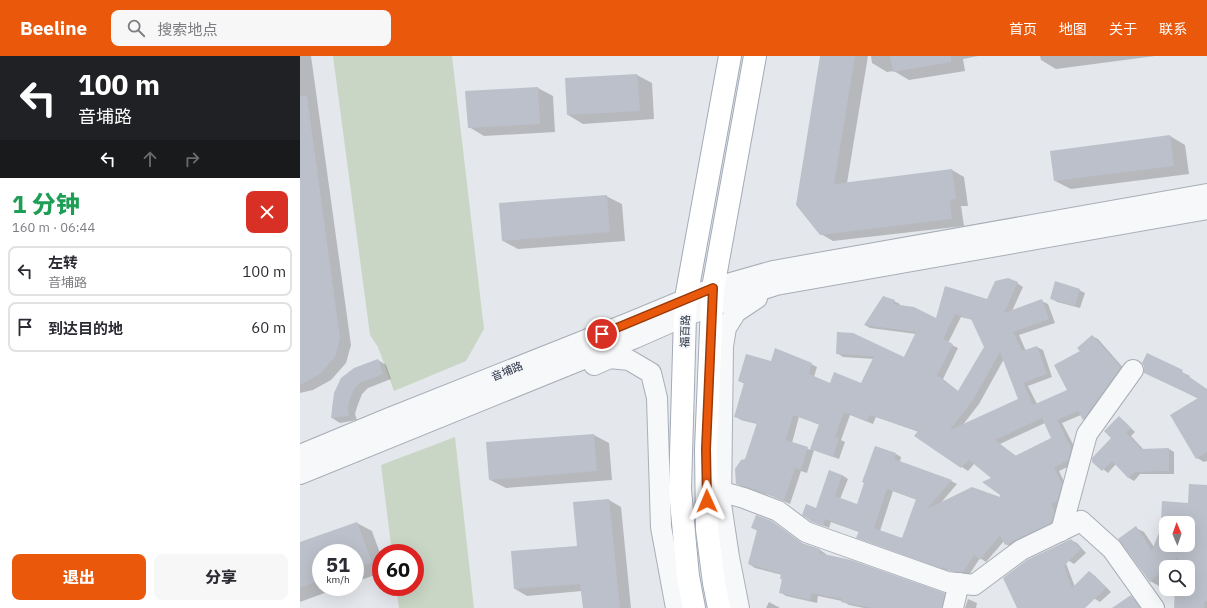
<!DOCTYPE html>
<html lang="zh">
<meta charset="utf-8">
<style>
body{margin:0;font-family:"IBM Plex Sans","Noto Sans SC",sans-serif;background:#f7f7f7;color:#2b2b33;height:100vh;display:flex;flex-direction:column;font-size:15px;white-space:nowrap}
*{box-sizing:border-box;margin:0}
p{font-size:13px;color:#7c7c81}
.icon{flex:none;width:22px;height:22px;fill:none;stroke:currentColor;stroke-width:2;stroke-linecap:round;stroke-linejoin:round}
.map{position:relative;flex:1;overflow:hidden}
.sheet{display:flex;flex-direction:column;background:#fff;width:300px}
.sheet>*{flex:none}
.hud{background:#202124;color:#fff;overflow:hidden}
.needle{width:26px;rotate:358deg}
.controls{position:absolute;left:859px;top:460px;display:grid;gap:8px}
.controls a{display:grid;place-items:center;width:36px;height:36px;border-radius:8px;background:#fff;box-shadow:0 4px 16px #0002;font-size:20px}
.speed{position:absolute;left:12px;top:488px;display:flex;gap:8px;font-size:20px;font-weight:700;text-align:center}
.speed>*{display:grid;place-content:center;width:52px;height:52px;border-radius:50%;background:#fff;box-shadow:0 4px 16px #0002;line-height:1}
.speed small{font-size:10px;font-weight:400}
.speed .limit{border:6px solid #d22;background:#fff;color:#111}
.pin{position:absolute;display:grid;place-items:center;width:34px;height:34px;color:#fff;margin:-17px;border:2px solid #fff;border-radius:50%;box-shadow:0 1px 4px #0007}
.me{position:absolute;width:44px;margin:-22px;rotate:359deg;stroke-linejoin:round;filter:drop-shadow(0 0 3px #0008)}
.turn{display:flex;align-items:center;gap:14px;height:84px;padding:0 12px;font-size:18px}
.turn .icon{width:52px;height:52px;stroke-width:2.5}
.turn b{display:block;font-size:28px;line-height:34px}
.lanes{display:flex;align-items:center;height:38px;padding:0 12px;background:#0003;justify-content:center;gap:20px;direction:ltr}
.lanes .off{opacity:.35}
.round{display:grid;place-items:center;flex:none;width:42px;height:42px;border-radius:8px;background:#f7f7f7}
.summary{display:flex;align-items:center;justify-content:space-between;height:68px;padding:0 12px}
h1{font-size:24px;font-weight:800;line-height:30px;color:#1e9e55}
.cta{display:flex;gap:8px;margin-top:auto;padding:8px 12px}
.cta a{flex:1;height:46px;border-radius:8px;background:#ea580c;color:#fff;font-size:16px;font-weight:800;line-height:46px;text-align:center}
.cta a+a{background:#f7f7f7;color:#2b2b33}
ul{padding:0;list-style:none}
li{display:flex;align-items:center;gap:12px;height:50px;margin:0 8px 6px;padding:0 4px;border:2px solid #e1e1e2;border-radius:8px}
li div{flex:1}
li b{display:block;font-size:15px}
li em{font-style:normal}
header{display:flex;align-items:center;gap:24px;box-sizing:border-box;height:56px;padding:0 20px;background:#ea580c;color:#fff}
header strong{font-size:19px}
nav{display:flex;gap:22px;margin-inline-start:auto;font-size:14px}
.search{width:280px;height:36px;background:#f7f7f7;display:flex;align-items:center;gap:10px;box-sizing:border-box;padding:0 14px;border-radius:8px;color:#7c7c81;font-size:15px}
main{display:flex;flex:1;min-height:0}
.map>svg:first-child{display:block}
</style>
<header>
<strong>Beeline</strong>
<div class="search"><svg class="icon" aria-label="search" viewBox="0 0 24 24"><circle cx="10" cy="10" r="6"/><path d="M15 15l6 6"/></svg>搜索地点</div>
<nav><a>首页</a><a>地图</a><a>关于</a><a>联系</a></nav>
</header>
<main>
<section class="sheet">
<div class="hud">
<div class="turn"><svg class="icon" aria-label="left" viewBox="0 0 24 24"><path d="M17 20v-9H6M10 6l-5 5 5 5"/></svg><div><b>100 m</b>音埔路</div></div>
<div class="lanes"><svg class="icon" aria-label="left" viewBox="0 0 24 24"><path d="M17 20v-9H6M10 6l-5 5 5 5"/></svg><svg class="icon off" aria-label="ahead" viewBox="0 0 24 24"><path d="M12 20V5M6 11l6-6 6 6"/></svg><svg class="icon off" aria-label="right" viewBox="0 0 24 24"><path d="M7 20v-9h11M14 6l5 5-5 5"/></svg></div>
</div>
<div class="summary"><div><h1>1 分钟</h1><p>160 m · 06:44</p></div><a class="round" style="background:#d93025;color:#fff"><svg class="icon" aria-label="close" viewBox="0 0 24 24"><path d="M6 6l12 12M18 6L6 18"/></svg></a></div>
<ul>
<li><svg class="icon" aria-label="left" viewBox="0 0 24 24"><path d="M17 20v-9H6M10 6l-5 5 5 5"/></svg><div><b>左转</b><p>音埔路</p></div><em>100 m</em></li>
<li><svg class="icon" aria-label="arrive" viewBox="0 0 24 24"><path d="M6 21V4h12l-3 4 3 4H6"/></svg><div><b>到达目的地</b></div><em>60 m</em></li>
</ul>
<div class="cta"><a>退出</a><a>分享</a></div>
</section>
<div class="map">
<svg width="907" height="552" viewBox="0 0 907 552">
<rect width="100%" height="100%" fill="#e4e7ec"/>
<g fill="#c9d6c5">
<path d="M33,0H152L184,273L166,305L94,335L78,291L70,279Z"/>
<path d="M155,381L174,552H99L96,531H115V497H92L81,409Z"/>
</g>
<g fill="#0003" fill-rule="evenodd">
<path d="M0,0H11L51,289L46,307L31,324L13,334L0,337Z"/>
<path d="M521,0H568L547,127L652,114L664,121L668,150H661L664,170L533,185L521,178Z"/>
<path d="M571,0H678L663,3L665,15L609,24L594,15L587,16L572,7Z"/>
<path d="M740,0H855L756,13L741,4Z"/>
<path d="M337,19L352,27L354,63L283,68L268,59L266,23Z"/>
<path d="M238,32L253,40L255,76L184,80L169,71Z"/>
<path d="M870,80L885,89L889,118L771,133L755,125Z"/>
<path d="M306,140L322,148L325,185L218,193L203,185Z"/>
<path d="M717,227L723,231L712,255L742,245L748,248L755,267L719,279L726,295L737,291L743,294L752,321L728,330L737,348L769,334L782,296L792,280L798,283L826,315L789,367L784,363L781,359L762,367L777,396L774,408L759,415L767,432L763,448L757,451L760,459L757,470L712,492L706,488L704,485L686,506L680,502L669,519L657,518L649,513L648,515L563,484L559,476L531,466L529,472L512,465L516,453L542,419L548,423L540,443L557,449L596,398L601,401L600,406L651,425L657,428L640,448L700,442L702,439L693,422L675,407L668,415L616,380L619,376L576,361L573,368L550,359L541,384L545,386L539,403L514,394L507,417L501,415L490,448L472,440L443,431L437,427L446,404L457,368L441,364L435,360L445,328L439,325L472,306L511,308L517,311L514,321L531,328H562L574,303L543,301L537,297L604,302L616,278L570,272L565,269L594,245L600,248L599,250L636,263L688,244ZM661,261L673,264L685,291L659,336L643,323L658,292L648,287ZM704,303L719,343L662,370L679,348ZM499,361L520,369L511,394L492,387ZM745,367L753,383L716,400L700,388ZM593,435L617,444L603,483L580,475Z"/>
<path d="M779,234L785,237L780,252L757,246L751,242Z"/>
<path d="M847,299L890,320L889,321L907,334V405L904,406L897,402L899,343L852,320Z"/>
<path d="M78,304L86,309L91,323L68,332L62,338L57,351L55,358L57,364L40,367L32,362L33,345Z"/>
<path d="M819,362L824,365L835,376L831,380L844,394L869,393L874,396V418H840L834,425L829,422L816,408L808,417L793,405L812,382Z"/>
<path d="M294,379L309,387L312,424L206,432L190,424Z"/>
<path d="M907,430V552H875L876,533H888V511H866V524L859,530L850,525L836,472L844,476L854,491L861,474L863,446L889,448ZM866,467H888V489H866Z"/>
<path d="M309,444L321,451L331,552H284L282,535L227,540L215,533L278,491Z"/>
<path d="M57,467L72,475L81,500V517L55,526V497H21V531H41L0,546V487Z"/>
<path d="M452,472L520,494L526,498V500L644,538L651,542L649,552H564L549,549L542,545L518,540L517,547L486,540L480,536L483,523L482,519L455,512L449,508L458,475Z"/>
<path d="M771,484L777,487L786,497L774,508L769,505L762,497L783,552H718Z"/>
<path d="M790,516L795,520L811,536L800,546L795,543Z"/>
<path d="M831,541L836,544L842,552H814Z"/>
<path d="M668,543L677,547L676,552H665Z"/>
<path d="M469,546L480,552H466Z"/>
</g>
<g fill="#bbc0ca" fill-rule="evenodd">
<path d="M520,0H555L534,128L652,113L656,143L650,144L652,163L520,179L496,149Z"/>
<path d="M590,0H651V6L593,16Z"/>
<path d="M337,18L340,55L267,59L265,22Z"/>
<path d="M238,31L240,68L168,72L165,35Z"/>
<path d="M0,40H7L40,282L35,301L20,318L0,329Z"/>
<path d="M870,79L874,110L754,125L750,95Z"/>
<path d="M307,139L310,176L202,185L199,147Z"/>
<path d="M708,222L718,226L704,257L742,243L749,263L713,276L722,295L737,290L747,318L723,327L733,349L767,334L754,309L780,295L777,292L792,279L821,311L783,364L778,355L757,364L771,392L768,404L754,412L762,428L757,445L751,448L755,455L751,467L705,489L700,479L680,504L674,499L663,516L650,515L643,511L642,512L556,482L559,475L525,463L523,470L512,466L502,459L506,448L516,452L529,414L542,419L535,440L557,448L564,427L562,426L575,390L596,397L594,403L652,424L627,453L672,431L700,441V439L682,426L691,422L669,404L661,412L614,380L618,375L570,359L567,365L544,356L535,381L539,382L533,401L510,393L519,368L493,359L486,384L508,391L501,414L495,412L484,445L465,437L436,428L435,413L441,404L445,403L457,367L434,361L444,327L438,325L446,298L471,305L475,292L512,307L509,318L530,327L534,316L561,327L574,300L536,298L537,276L553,277L604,301L616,276L564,269L583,240L595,244L593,248L614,251L636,262L645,230L687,243L695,225ZM655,258L671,263L684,291L658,335L637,319L653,288L643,283ZM700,296L718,343L650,374L673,344ZM742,362L751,382L715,400L695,384ZM587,433L616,443L602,482L574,472Z"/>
<path d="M755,225L780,233L775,250L750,243Z"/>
<path d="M847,297L883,314L882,316L907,333V396L896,403L870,359L898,342L844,317V310L842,307Z"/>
<path d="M78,303L83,318L60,327L54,333L49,346L48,353L49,360L31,362L34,337L41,322L54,312Z"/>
<path d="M819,360L831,372L826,377L842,393L869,392V415L835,416L828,422L812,405L802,415L792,406V402L811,382L804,375Z"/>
<path d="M294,378L297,415L189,424L186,386Z"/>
<path d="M889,428L907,429V545H905L904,552H874L875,533H888V511H877L878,501L850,526L818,483L836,470L852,494L863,467H861L862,445L888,447ZM866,467H888V489H866Z"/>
<path d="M309,443L320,552H283L280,528L214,533L211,495L277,490L273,446Z"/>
<path d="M456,459L472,465L502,487L520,493L519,497L551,504L645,537L642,552H572L541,546L542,543L512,537L510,544L479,537L482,523H480L481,518L448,508L457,474L451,472Z"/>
<path d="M57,466L72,506L55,512V497H21V524L0,532V486Z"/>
<path d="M771,483L781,493L764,510L772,532L789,515L806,532L785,552H717L703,522L727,504Z"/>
<path d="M831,539L840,552H812Z"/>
</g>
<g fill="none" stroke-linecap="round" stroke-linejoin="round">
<defs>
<g id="minor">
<path d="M294,309L310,302L329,304L351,317L357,342L361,471L376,552"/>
<path d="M0,399L87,363L331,266L413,232L473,215L907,138"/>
<path d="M0,418L335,282L385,260L412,250L476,229L907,153"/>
<path d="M409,432L444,442L478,455L506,476L647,526L674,529L721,494L781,465L812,493L854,552"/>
<path d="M761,475L787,378L833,314"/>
<path d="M439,552L429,501L421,448L423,290L426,272L436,256L457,242"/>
<path d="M653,552L659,527"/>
</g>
<g id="major">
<path d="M394,552L388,520L380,434L385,260L386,242L430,0"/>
<path d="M419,552L414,527L407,473L406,393L412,250L413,232L455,0"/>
</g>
</defs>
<use href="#minor" stroke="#a9aeb7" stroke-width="22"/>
<use href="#major" stroke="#a3abb8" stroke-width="24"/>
<use href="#minor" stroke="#f7f8fa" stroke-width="20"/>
<use href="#major" stroke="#fff" stroke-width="22"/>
</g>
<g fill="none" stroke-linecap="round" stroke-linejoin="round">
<defs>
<path id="route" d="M302,278L413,232L406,393L407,445"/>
</defs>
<use href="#route" stroke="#983908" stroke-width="10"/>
<use href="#route" stroke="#ea580c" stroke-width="7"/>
</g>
<g text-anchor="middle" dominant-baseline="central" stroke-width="4" stroke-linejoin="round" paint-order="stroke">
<g font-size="11" fill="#2b3445" stroke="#f4f6f9">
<text transform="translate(385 275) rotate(-88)">福百路</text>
<text transform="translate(207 315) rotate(-22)">音埔路</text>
</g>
</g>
</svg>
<div class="controls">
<a><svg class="needle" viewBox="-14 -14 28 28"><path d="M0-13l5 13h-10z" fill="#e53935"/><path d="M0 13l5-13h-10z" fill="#7c7c81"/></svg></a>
<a><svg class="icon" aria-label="search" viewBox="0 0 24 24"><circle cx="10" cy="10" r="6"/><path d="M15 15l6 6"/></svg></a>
</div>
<div class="speed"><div>51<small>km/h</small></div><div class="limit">60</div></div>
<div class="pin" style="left:302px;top:278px;background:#d93025"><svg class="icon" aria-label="arrive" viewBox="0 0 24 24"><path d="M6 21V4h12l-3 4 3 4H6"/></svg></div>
<svg class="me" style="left:407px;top:445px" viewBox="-20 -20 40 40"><path d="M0-17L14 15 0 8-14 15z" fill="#ea580c" stroke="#fff" stroke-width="4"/></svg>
</div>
</main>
